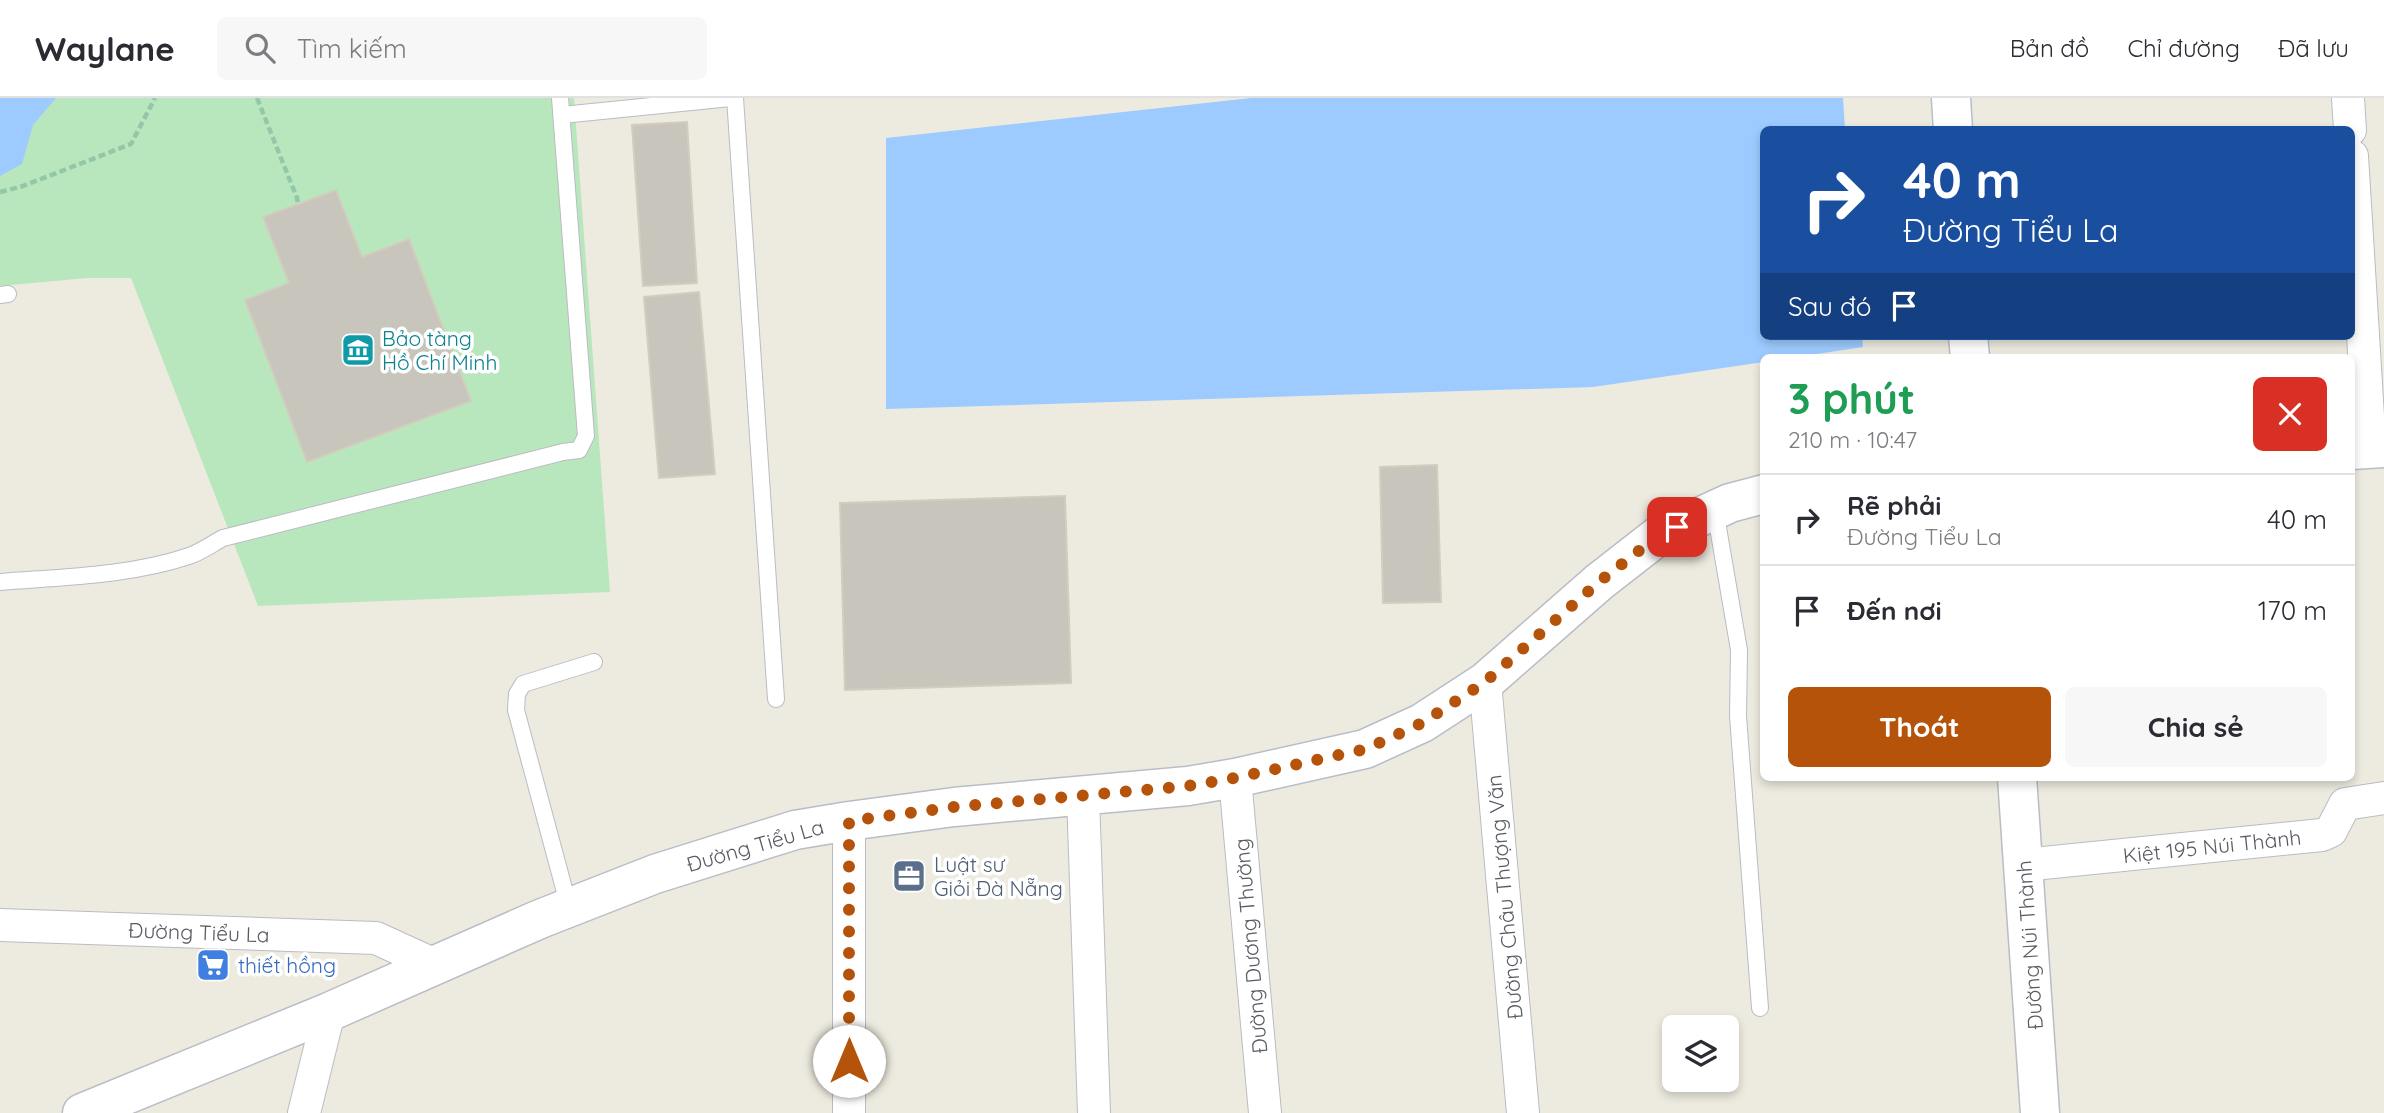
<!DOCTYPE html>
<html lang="vi">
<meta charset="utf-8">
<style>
body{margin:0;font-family:Quicksand,sans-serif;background:#f7f7f7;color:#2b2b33;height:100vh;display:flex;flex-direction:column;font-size:26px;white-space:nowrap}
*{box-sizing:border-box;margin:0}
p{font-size:23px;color:#7c7c81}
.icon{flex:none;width:38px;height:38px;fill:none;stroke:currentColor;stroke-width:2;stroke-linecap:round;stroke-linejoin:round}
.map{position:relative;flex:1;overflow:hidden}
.drawer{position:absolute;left:1760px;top:256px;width:595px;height:427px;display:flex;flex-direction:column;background:#fff;border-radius:10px;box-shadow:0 4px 10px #0003}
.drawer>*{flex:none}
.hud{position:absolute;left:1760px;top:28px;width:595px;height:214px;border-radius:10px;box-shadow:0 4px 10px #0003;background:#1a4fa0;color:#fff;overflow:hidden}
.tools{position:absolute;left:1662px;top:917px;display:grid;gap:14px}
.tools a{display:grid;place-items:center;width:77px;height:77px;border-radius:10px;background:#fff;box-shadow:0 4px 10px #0003;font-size:35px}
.pin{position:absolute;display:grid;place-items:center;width:60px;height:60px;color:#fff;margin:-30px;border-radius:14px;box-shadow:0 4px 10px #0006}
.me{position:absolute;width:77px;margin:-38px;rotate:0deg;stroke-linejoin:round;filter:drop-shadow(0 0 5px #0008)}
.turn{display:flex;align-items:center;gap:24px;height:147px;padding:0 28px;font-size:32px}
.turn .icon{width:91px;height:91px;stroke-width:2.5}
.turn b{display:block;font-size:49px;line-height:60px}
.then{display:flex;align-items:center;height:66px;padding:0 28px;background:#0003;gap:14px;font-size:26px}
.round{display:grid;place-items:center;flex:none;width:74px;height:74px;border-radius:10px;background:#f7f7f7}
.head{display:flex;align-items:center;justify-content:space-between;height:119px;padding:0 28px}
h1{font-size:42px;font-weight:800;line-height:52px;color:#1e9e55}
.action{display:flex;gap:14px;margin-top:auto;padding:14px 28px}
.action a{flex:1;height:80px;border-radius:10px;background:#b45309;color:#fff;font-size:28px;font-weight:800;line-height:80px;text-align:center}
.action a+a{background:#f7f7f7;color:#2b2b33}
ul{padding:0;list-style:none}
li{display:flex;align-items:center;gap:21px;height:91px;padding:0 28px;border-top:2px solid #e1e1e2}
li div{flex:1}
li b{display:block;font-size:26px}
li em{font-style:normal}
header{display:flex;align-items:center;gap:42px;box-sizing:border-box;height:98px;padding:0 35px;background:#fff;border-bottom:2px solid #e1e1e2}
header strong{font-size:33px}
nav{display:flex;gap:38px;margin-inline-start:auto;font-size:24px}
.search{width:490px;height:63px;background:#f7f7f7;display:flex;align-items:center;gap:18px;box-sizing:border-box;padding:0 24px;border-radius:10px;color:#7c7c81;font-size:26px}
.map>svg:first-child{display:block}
</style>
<header>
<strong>Waylane</strong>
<div class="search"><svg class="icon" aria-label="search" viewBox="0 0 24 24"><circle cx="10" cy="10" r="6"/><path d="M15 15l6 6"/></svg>Tìm kiếm</div>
<nav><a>Bản đồ</a><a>Chỉ đường</a><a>Đã lưu</a></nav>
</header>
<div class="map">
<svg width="2384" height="1015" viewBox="0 0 2384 1015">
<rect width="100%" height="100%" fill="#edebdf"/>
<path fill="#b9e7bd" d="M0,0H574L610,494L258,508L131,180H88L0,188Z"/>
<g fill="#9dcbff">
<path d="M0,0H56L33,27L22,66L0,78Z"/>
<path d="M1251,0H1843L1845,31L1764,32V238H1862L1863,249L1797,259H1764V264L1593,289L886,311V40Z"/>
</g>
<g fill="#c8c5bc" stroke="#d2cdbd" stroke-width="2">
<path d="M687,24L697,185L643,188L632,27Z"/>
<path d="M336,92L362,159L409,141L471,303L307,364L245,202L289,185L263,119Z"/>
<path d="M699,194L715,376L659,380L644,199Z"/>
<path d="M1437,367L1441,504L1383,505L1380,369Z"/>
<path d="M1065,398L1071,585L845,592L840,405Z"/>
</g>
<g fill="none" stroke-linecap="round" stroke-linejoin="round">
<defs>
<g id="service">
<path d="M735,0L776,601"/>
<path d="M562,17L731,0"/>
<path d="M0,197L8,196"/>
<path d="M1715,412L1739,552L1738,618L1760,910"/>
<path d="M0,484C63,479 129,478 189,458C201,454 212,446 223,440L563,354L579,352L586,338L560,0"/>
<path d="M569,809L516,612L517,596L523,586L594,564"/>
</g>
<g id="minor">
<path d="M2348,0L2350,32"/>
<path d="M2352,58L2370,351"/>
<path d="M1485,584L1523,1015"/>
<path d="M1235,680L1265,1015"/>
<path d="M1083,698L1094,1015"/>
<path d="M849,723V1015"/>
<path d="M2023,767L2322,737L2331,733L2345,706L2384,700"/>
<path d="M0,827L376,840L435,867"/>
<path d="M304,1015L329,914"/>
</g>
<g id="secondary">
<path d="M1951,0L1953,32"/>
<path d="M1968,238L1970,259"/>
<path d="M2352,352L2384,350"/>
<path d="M2017,679L2040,1015"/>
<path d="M82,1015L329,914L540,821L655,776L795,732L849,723L954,709L1188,688L1235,680L1365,651L1422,625L1485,584L1599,484L1658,438L1730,405L1764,396"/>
</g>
</defs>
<use href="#service" stroke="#babcc3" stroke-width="18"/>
<use href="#minor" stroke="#babcc3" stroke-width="34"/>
<use href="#secondary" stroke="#babdc5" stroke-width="41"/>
<g stroke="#92c8a7" stroke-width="4.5" stroke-dasharray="7 3.5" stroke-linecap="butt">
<path d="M257,0L297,100L298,106"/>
<path d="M0,94L23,88L131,46L155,0"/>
</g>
<use href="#service" stroke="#fff" stroke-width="16"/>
<use href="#minor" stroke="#fff" stroke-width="32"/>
<use href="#secondary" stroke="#fff" stroke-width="38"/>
</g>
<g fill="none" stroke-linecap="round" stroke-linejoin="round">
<path stroke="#b45309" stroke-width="12" stroke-dasharray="0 21.6" d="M849,963V723L954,709L1188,688L1235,680L1366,651L1422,625L1485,584L1599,484L1658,438L1677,429"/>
</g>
<defs>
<symbol id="museum-square" viewBox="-11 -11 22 22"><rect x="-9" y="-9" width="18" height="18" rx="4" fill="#0f9aa8" stroke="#fff"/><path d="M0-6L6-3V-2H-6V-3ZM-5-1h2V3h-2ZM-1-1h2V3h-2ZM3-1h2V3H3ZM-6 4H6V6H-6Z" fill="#fff"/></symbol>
<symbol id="office-square" viewBox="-11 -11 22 22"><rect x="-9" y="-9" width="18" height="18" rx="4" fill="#5c6f8a" stroke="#fff"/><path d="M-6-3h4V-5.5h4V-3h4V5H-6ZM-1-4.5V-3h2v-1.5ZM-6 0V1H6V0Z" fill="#fff"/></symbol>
<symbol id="supermarket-square" viewBox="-11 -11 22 22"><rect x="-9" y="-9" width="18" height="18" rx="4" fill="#3f7fe0" stroke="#fff"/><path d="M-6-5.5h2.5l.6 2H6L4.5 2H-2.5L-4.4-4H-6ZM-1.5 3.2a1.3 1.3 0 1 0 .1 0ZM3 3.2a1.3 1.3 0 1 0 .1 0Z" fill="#fff"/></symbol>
</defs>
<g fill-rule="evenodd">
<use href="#museum-square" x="339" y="233" width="38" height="38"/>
<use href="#office-square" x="890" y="759" width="38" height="38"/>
<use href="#supermarket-square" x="194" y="848" width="38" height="38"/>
</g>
<g text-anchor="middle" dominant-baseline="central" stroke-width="7" stroke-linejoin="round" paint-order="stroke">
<g font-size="21" fill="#0d838f" stroke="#fff" text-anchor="start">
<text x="382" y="240">Bảo tàng<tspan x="382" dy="24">Hồ Chí Minh</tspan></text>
</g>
<g font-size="21" fill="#585b62" stroke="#fff">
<text transform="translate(755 747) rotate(-16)">Đường Tiểu La</text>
<text transform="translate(2212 748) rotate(-6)">Kiệt 195 Núi Thành</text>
<text transform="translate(1504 799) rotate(-95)">Đường Châu Thượng Văn</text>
<text transform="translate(199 834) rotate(2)">Đường Tiểu La</text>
<text transform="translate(2029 847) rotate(-94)">Đường Núi Thành</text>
<text transform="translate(1250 848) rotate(-95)">Đường Dương Thường</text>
</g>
<g font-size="21" fill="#4e5e75" stroke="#fff" text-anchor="start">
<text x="934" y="766">Luật sư<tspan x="934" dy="24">Giỏi Đà Nẵng</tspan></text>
</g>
<g font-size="21" fill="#366cbe" stroke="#fff" text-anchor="start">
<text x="238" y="867">thiết hồng</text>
</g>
</g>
</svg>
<div class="tools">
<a><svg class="icon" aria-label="layers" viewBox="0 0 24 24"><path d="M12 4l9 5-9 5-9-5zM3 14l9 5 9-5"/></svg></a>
</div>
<div class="pin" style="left:1677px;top:429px;background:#d93025"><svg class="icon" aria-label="arrive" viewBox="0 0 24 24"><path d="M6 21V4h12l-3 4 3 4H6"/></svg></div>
<svg class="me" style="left:849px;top:963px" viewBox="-20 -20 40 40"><circle r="19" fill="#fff"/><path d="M0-13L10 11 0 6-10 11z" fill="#b45309"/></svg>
<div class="hud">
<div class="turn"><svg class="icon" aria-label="right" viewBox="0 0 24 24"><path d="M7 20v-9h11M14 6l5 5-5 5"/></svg><div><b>40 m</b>Đường Tiểu La</div></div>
<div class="then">Sau đó<svg class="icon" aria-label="arrive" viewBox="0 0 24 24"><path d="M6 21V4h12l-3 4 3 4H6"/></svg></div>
</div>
<section class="drawer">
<div class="head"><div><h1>3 phút</h1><p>210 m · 10:47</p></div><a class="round" style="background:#d93025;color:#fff"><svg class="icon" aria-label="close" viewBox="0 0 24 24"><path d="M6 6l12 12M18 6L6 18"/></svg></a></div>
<ul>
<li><svg class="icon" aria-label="right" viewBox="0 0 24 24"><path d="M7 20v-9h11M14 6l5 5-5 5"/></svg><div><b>Rẽ phải</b><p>Đường Tiểu La</p></div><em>40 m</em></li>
<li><svg class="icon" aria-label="arrive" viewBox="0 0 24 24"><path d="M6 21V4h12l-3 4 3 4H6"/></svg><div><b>Đến nơi</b></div><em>170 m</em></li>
</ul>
<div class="action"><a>Thoát</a><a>Chia sẻ</a></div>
</section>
</div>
